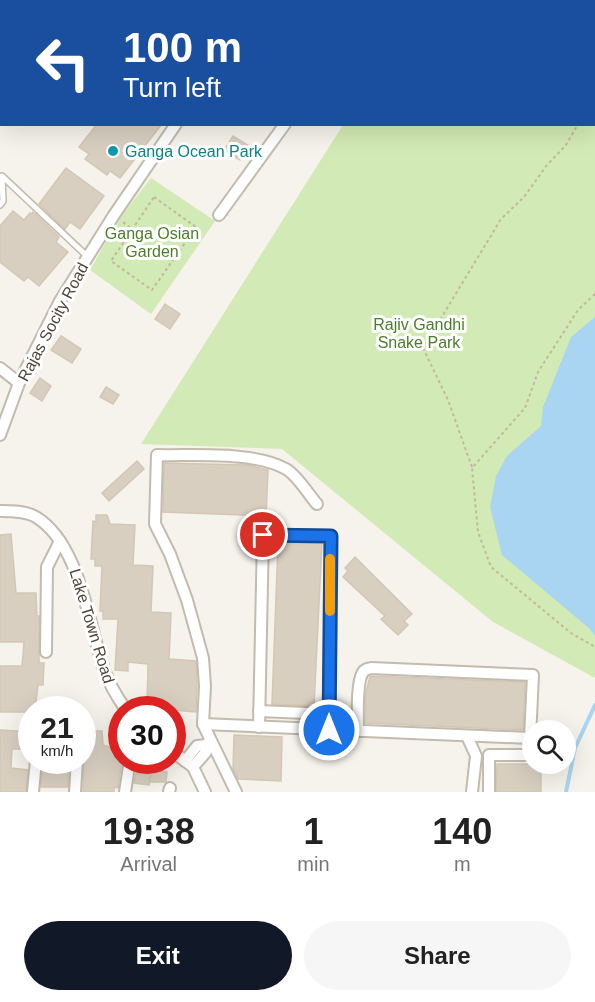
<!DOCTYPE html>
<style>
body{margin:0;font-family:Helvetica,sans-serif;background:#f6f6f6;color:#222;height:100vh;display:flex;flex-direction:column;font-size:22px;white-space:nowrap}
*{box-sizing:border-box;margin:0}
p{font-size:20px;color:#767676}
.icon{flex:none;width:33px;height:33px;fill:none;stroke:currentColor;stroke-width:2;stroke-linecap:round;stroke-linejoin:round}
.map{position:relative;height:792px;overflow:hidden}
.details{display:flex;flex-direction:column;background:#fff;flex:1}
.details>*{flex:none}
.guide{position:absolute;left:0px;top:0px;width:596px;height:126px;box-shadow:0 6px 24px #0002;background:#1a4fa0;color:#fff;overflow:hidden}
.tools{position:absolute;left:522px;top:720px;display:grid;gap:12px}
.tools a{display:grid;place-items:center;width:54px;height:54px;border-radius:50%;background:#fff;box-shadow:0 6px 24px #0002;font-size:30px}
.speed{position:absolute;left:18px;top:696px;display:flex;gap:12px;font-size:30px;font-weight:700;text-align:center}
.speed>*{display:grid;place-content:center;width:78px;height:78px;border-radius:50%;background:#fff;box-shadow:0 6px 24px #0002;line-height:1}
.speed small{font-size:15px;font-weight:400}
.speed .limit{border:9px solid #d22;background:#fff;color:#111}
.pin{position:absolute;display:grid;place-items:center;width:51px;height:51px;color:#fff;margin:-26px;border:3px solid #fff;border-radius:50%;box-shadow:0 2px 6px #0007}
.me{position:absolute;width:66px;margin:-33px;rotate:0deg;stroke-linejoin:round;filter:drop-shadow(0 0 4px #0008)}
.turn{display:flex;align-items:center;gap:21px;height:126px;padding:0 24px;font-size:27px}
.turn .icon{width:78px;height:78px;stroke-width:2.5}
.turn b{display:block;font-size:42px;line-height:51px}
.eta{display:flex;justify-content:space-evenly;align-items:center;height:102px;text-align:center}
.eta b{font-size:36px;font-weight:800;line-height:42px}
.primary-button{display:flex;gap:12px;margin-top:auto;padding:12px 24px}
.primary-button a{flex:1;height:69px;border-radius:36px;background:#111827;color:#fff;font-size:24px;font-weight:800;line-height:69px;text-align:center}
.primary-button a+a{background:#f6f6f6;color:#222}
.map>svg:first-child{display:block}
</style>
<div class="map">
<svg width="595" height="792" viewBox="0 0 595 792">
<rect width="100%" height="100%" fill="#f6f3ec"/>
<g fill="#d2eab5">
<path d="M415,0H595V678L493,622L282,449L141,444L343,125L594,124V2L415,1Z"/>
<path d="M151,178L215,221L151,314L90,270L117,222Z"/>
</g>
<path fill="#a9d4f2" d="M595,317V636L590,629L502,555L490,507L496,476L507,456L541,426L543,407L571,337Z"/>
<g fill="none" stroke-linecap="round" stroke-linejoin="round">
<path stroke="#a9d4f2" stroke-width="4" d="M566,792L575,748L595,705"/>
</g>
<g fill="#d8cfc1" stroke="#d3c7b4" stroke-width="1.5">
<path d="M97,124H162L120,178L110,171L107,175L85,159L89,154L79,147Z"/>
<path d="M233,136L249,146L240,160L224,150Z"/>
<path d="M66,168L104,196L80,229L70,222L65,229L39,204Z"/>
<path d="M13,211L24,220L30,213L32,214L33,212L59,237L56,242L68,252L39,286L28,277L24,281L0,262V226Z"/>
<path d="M165,304L180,314L170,329L155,319Z"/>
<path d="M61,336L81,349L72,363L51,350Z"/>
<path d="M40,378L51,386L42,401L30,393Z"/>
<path d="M106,387L119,395L113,404L100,397Z"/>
<path d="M137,461L144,469L109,501L102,493Z"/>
<path d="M164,463L246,465L268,470L266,516L163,512Z"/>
<path d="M96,515H107L110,524L135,525L133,565L153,566L151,612L171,613L169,659L196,661L197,686L196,712L147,708L148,664L128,662V671L115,670L118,619H103V611H100L102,566H95V559H91L93,521L96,522Z"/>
<path d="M11,534L16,593H36L37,616H39V663H44L43,685H38L35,710H32V712H0V666H22L24,642H0V535Z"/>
<path d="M322,543L314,706L272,704L278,544Z"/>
<path d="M355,557L412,614L404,621L408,625L398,635L381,619L385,616L343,577L348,571L345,568Z"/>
<path d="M370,676L525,682L523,730L365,723L366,693Z"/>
<path d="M0,730L32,732V749H12L11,768L28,770L26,792H0Z"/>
<path d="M82,731H102L103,745L122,751V760L118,788L114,787V792H83L84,760L82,755Z"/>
<path d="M234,735L282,737L281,781L238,779L233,768Z"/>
<path d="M43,760H69L68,787H41Z"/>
<path d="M497,764H541V792H496Z"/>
<path d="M151,770L167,772L166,782H150Z"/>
<path d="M136,773L150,774L149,785L134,783Z"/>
</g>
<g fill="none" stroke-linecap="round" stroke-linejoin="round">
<defs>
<path id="lane" d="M0,205L3,201L2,176L88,257"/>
<g id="street">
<path d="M168,0V2"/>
<path d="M176,0L185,2"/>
<path d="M93,2L94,0"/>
<path d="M0,10L2,5"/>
<path d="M219,215L285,124"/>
<path d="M0,368L19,383"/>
<path d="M0,435L19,383L60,301L114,215L176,124"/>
<path d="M0,511C11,511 26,511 36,517C80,544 88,623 104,669C109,684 117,697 126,710"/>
<path d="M46,652L47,567L60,541"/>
<path d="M259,711L329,714"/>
<path d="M203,724L530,738L533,675L371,668C367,669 365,669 363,672C356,683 358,718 358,731"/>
<path d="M259,727L263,535L331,536L329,730"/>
<path d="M467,736L476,756L472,792"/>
<path d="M172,751L193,767L205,792"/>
<path d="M185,761L197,746L206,745L210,740"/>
<path d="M193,767L206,752V745"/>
<path d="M33,792L36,760"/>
<path d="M75,792L77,760"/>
<path d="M125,792L130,760"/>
<path d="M169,792L170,788"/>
<path d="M236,792L203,724L205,686L203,658L187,600L170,554L155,524L157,455C194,456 254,451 286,469C298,476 308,494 317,504"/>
<path d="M489,792V755H532"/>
</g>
</defs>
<use href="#lane" stroke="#c2bbae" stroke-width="8"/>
<use href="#street" stroke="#c2bbae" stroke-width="14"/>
<g stroke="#c4b79f" stroke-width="2" stroke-dasharray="3 3" stroke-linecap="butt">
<path d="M552,0V2"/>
<path d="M154,197L196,227L152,290L111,261Z"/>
<path d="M123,222L132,229"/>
<path d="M595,294L578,310L538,372L525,408L472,468L478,532L491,567L571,633L595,647"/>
<path d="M472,467L448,400L423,348L501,219L524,197L547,165L566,145L578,124"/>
</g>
<use href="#lane" stroke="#fff" stroke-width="5"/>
<use href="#street" stroke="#fff" stroke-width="10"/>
</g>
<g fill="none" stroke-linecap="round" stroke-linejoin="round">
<defs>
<path id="route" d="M263,535L331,536L329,730"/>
</defs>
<use href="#route" stroke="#114b97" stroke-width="15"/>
<use href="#route" stroke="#1a73e8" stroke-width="10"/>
<path stroke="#f59e0b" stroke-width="10" d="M330,611V559"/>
</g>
<circle fill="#0f9aa8" stroke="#fff" stroke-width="2" cx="113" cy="151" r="6"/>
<g text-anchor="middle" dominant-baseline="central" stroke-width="6" stroke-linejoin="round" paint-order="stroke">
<g font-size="16" fill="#0d838f" stroke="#fff" text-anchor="start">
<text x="125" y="151">Ganga Ocean Park</text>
</g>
<g font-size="16" fill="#4a7f2a" stroke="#fff">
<text x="152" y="233">Ganga Osian<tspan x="152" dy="18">Garden</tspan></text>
<text x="419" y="324">Rajiv Gandhi<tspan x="419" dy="18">Snake Park</tspan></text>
</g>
<g font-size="16" fill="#4b4439" stroke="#fff">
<text transform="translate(53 322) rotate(-62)">Rajas Socity Road</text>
<text transform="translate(92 626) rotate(73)">Lake Town Road</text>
</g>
</g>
</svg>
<div class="tools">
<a><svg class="icon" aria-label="search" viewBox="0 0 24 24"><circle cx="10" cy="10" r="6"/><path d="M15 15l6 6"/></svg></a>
</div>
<div class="speed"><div>21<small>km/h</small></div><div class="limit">30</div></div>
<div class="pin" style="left:263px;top:535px;background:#d93025"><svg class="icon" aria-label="arrive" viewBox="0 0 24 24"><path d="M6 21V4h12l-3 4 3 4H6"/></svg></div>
<svg class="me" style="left:329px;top:730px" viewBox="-20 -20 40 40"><circle r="17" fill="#1a73e8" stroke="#fff" stroke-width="3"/><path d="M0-11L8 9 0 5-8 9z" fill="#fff"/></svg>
<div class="guide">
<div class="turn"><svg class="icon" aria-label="left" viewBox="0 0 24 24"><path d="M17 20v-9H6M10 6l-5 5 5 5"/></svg><div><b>100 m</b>Turn left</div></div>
</div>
</div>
<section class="details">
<div class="eta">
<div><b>19:38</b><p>Arrival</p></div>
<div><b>1</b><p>min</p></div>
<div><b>140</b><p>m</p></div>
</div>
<div class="primary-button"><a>Exit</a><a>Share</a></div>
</section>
